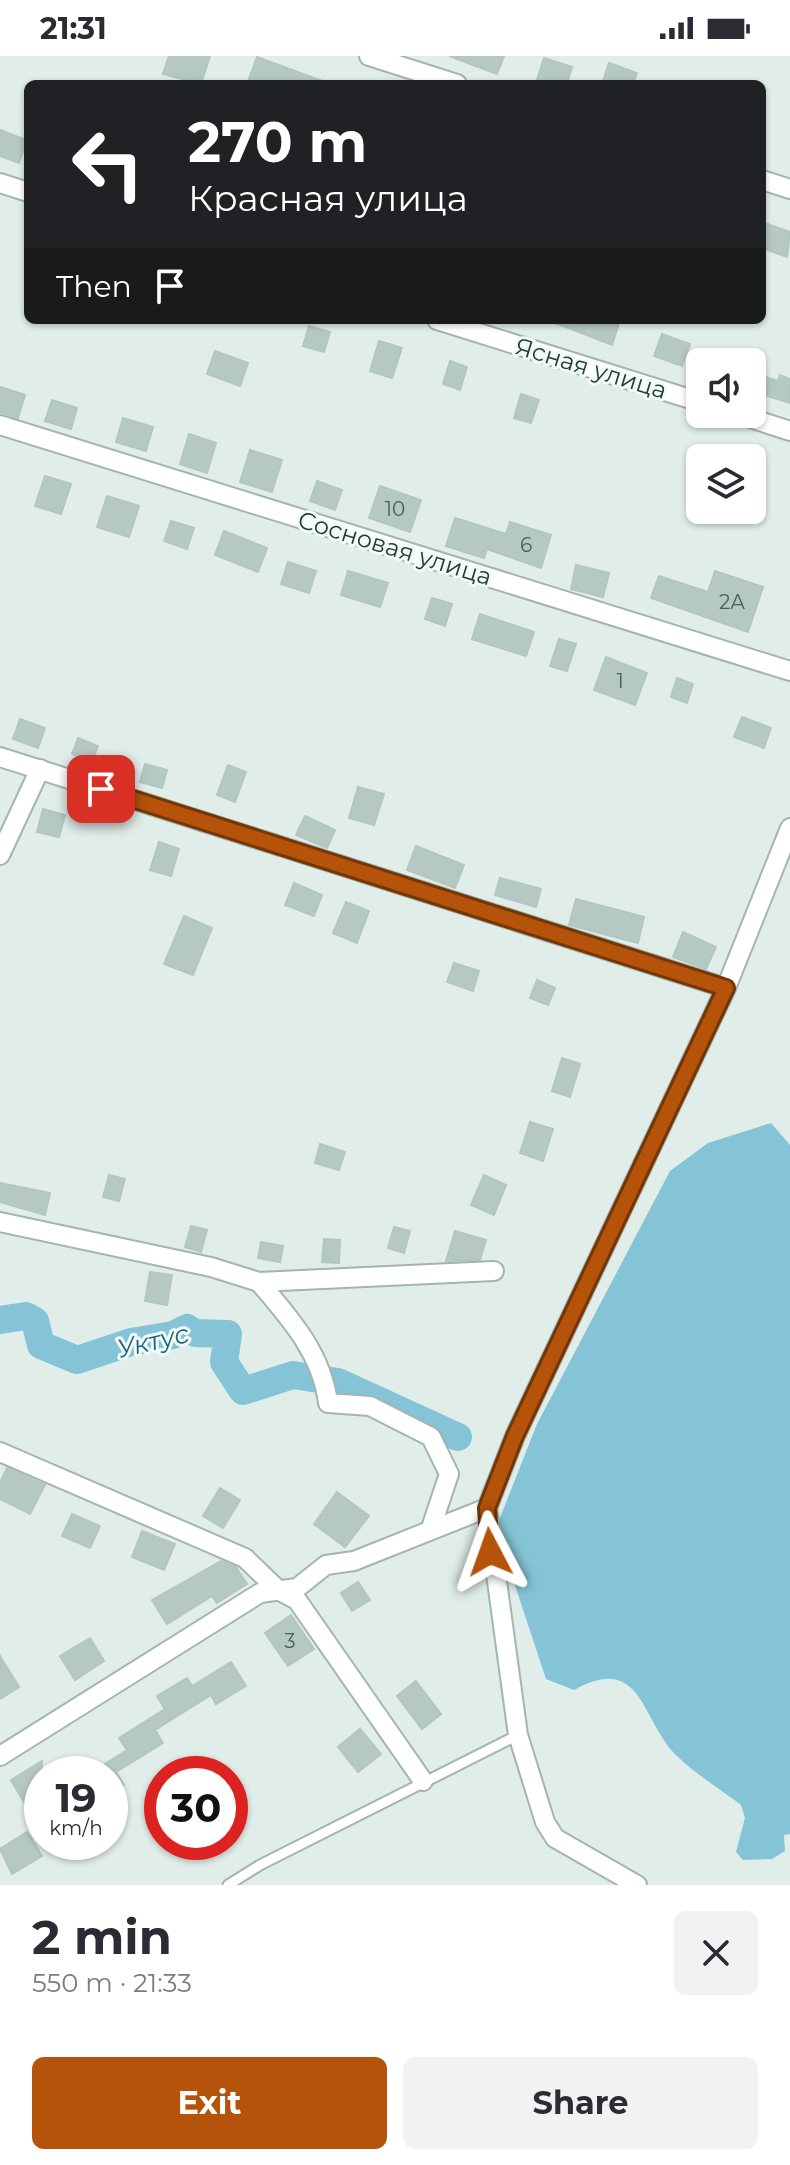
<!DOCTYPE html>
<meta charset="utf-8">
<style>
body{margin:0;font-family:Montserrat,sans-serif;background:#f2f2f3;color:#2b2b33;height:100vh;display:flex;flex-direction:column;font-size:30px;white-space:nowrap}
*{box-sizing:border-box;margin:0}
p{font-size:26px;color:#7c7c81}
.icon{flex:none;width:44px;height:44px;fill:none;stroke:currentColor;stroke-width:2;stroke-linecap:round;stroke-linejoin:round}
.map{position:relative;height:1829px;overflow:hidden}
.sheet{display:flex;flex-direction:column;background:#fff;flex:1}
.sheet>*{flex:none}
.top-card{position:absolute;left:24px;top:24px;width:742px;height:244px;border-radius:12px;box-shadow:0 2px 6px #0004;background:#202124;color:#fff;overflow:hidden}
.buttons{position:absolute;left:686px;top:292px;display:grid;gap:16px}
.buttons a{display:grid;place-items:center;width:80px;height:80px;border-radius:12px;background:#fff;box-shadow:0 2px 6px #0004;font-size:40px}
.speed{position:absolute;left:24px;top:1700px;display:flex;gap:16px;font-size:40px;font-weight:700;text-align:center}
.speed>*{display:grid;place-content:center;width:104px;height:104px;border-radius:50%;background:#fff;box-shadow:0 2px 6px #0004;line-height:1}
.speed small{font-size:20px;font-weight:400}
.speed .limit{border:12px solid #d22;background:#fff;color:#111}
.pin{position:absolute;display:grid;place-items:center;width:68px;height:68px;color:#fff;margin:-34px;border-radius:16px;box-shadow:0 4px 12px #0006}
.me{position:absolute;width:88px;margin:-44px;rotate:356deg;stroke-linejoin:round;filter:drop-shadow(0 0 6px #0008)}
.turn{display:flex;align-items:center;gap:28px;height:168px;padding:0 32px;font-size:36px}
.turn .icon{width:104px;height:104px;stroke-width:2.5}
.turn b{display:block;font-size:56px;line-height:68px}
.then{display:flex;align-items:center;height:76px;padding:0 32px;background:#0003;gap:16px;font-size:30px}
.round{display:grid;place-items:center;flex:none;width:84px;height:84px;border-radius:12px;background:#f2f2f3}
.head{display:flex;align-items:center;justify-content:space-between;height:136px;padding:0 32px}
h1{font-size:48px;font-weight:700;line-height:60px}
.action{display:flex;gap:16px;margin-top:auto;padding:16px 32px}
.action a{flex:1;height:92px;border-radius:12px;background:#b45309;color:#fff;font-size:32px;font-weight:700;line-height:92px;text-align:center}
.action a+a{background:#f2f2f3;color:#2b2b33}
.status{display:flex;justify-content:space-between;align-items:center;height:56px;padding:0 40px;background:#fff;direction:ltr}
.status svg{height:22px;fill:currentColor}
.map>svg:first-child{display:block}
</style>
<div class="status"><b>21:31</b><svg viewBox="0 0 49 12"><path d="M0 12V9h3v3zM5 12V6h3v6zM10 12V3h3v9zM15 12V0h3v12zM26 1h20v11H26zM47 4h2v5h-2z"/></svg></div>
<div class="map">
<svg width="790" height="1829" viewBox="0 0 790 1829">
<rect width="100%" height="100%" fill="#e1ede9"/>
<path fill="#85c4d6" d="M771,1067L790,1089V1778L784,1779L785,1795L772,1803L743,1804L736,1796L745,1762L741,1749C720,1733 695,1718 676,1699C641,1664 642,1596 574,1634L546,1623L496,1472L537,1368L670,1115L708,1087Z"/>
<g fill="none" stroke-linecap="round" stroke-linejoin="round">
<path stroke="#85c4d6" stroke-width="28" d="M0,1264L26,1260L35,1265L41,1289L77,1304L131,1286L173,1279L187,1272L195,1277L228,1278L224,1306L243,1335L293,1319L338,1326L458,1381"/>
</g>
<g fill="#b6c8c2" stroke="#b3c7c0" stroke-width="2">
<path d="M169,0H210L201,28L163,18Z"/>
<path d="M449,0H504L497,18Z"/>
<path d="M257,1L325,26V28H264L249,23Z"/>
<path d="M544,2L572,11L567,28L537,24Z"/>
<path d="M609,7L637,17L633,28H602Z"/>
<path d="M0,74L27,84L19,107L0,100Z"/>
<path d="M762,166L790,176L787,201L762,192Z"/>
<path d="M548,264H620L612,289Z"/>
<path d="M309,270L330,276L324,296L303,290Z"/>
<path d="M662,278L690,288L682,310L654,300Z"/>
<path d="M379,285L402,292L392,322L370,315Z"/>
<path d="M215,295L248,307L240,330L207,318Z"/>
<path d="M450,305L467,311L460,334L443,328Z"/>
<path d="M752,317L778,325L780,319L790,323V347L752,335Z"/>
<path d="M0,331L25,339L18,362L0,356Z"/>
<path d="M521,338L539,344L531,367L514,362Z"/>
<path d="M52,344L77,352L71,373L45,365Z"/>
<path d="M123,362L153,371L146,395L116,386Z"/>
<path d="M189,378L216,387L207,417L180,408Z"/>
<path d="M250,394L282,404L272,436L240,426Z"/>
<path d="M45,420L71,428L61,458L35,450Z"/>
<path d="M317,425L342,434L335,454L310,445Z"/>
<path d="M380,430L421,444L410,476L369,462Z"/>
<path d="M107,440L139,450L129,481L97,471Z"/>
<path d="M455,462L506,478L510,466L551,479L541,512L487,493L484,502L446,490Z"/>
<path d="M171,465L194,472L187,493L164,485Z"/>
<path d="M224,475L267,492L258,516L215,499Z"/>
<path d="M288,506L316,515L309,537L281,528Z"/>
<path d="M576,509L609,517L603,541L571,533Z"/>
<path d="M348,515L388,527L380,551L341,539Z"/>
<path d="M715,515L763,531L748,576L651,542L659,520L708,536Z"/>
<path d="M432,542L452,548L445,570L425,563Z"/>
<path d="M480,558L534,576L526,600L472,583Z"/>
<path d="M559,583L576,588L567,615L550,610Z"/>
<path d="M606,601L647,617L635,649L594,634Z"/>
<path d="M677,622L693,628L687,647L671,641Z"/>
<path d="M742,661L771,672L764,692L734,681Z"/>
<path d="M20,663L45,672L38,692L13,683Z"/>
<path d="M78,682L98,690L92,706L72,698Z"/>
<path d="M145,708L167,714L162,732L140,726Z"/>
<path d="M228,709L246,716L235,746L217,739Z"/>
<path d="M358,731L384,738L374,769L349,762Z"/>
<path d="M43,753L65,759L59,781L37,776Z"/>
<path d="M305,760L335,774L327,792L296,779Z"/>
<path d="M159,786L179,793L171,820L150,814Z"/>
<path d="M416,790L464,809L455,832L407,814Z"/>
<path d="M500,822L541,833L536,851L495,839Z"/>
<path d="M294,827L322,839L314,860L285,849Z"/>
<path d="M576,843L644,861L638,887L569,869Z"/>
<path d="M346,846L369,855L357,887L333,877Z"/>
<path d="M184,860L212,872L193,919L164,908Z"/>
<path d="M683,876L716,891L706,913L673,901Z"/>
<path d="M454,907L479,915L473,935L447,926Z"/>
<path d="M537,924L555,932L548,949L530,942Z"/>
<path d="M562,1002L580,1008L570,1041L552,1035Z"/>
<path d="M530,1066L553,1073L543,1105L520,1097Z"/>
<path d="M320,1088L345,1096L339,1114L315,1107Z"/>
<path d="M109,1119L125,1123L119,1145L103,1141Z"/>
<path d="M484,1119L506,1129L494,1159L471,1149Z"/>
<path d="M0,1127L50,1137L45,1159L0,1146Z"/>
<path d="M191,1170L207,1174L201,1196L185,1191Z"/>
<path d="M394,1171L410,1175L404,1197L388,1192Z"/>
<path d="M455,1175L486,1184L480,1204L446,1205Z"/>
<path d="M324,1183L340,1184L339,1207L322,1206Z"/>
<path d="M261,1186L283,1190L280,1206L258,1202Z"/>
<path d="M150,1216L172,1219L167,1249L145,1245Z"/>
<path d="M7,1412L45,1429L30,1458L0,1443V1427Z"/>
<path d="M220,1432L240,1444L223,1472L203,1460Z"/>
<path d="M337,1436L369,1460L345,1491L314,1468Z"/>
<path d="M72,1458L100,1470L90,1492L62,1480Z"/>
<path d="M142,1475L175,1488L164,1514L132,1501Z"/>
<path d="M221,1505L236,1511L247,1528L217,1547L212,1540L167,1568L152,1544Z"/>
<path d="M358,1526L370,1544L352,1555L341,1537Z"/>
<path d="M291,1559L314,1593L288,1610L265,1577Z"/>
<path d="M90,1582L104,1605L75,1624L60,1600Z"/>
<path d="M0,1600L19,1631L0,1643Z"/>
<path d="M231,1606L246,1630L216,1648L211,1639L155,1674L163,1687L116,1716L124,1729L110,1738V1718H89L127,1694L119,1682L165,1653L157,1640L187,1622L192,1630Z"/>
<path d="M416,1625L441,1658L422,1673L397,1640Z"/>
<path d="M360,1673L381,1698L358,1716L338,1691Z"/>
<path d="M42,1705V1737L25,1748L11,1724Z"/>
<path d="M27,1776L42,1800L12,1818L0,1793Z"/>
</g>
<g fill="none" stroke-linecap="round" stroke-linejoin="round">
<defs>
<path id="lane" d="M228,1829L260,1809L518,1679"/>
<g id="street">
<path d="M369,0L457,28"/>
<path d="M762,124L790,133"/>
<path d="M0,127L28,136"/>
<path d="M437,264L700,346"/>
<path d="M738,358L790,375"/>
<path d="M0,369L790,615"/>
<path d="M0,701L726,932"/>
<path d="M0,799L40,713"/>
<path d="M0,1166L211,1211L259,1226L494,1215"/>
<path d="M259,1226C290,1262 322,1298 328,1347L370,1350L431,1381L449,1418L431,1472"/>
<path d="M0,1396L245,1502L278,1534L297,1544L423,1725"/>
<path d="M0,1700L260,1537L297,1532L326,1509L354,1505L487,1452"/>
<path d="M637,1829L555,1782L545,1766L518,1679L487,1452L515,1380L726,932L790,772"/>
</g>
</defs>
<use href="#lane" stroke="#a3b5b1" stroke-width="13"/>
<use href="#street" stroke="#a3b5b1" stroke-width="22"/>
<use href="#lane" stroke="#fff" stroke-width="9"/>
<use href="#street" stroke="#fff" stroke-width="18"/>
</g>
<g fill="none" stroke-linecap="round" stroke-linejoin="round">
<defs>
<path id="route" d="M101,733L726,932L515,1380L487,1452L490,1496"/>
</defs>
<use href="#route" stroke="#753606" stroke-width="20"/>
<use href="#route" stroke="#b45309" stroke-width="14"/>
</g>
<g text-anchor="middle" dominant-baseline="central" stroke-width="6" stroke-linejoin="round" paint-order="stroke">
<g font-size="20" fill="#46615b">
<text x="395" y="453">10</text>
<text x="526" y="489">6</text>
<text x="732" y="546">2А</text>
<text x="620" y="625">1</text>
<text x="290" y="1585">3</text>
</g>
<g font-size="24" fill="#203f39" stroke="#f2f9f6">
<text transform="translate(591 312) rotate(17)">Ясная улица</text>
<text transform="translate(395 492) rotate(17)">Сосновая улица</text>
</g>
<g font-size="26" font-style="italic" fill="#166680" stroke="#f2f9f6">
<text transform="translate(153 1285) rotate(-13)">Уктус</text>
</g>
</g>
</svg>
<div class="buttons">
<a><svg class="icon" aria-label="sound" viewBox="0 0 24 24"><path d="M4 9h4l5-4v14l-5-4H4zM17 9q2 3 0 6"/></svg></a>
<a><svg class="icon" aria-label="layers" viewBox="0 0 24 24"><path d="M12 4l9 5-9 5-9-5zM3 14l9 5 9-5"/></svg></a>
</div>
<div class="speed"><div>19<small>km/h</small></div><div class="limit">30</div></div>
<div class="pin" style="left:101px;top:733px;background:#d93025"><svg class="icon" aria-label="arrive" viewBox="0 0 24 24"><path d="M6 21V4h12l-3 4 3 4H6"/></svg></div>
<svg class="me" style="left:490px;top:1496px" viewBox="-20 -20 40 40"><path d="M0-17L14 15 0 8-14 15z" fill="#b45309" stroke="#fff" stroke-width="4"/></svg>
<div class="top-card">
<div class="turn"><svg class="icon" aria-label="left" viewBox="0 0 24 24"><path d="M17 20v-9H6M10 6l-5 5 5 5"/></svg><div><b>270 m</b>Красная улица</div></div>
<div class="then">Then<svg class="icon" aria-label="arrive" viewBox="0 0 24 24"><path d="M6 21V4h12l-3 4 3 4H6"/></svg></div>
</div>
</div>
<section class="sheet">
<div class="head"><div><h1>2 min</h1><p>550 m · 21:33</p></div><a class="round"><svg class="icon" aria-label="close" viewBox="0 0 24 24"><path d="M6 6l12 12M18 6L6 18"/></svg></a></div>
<div class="action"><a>Exit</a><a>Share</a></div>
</section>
